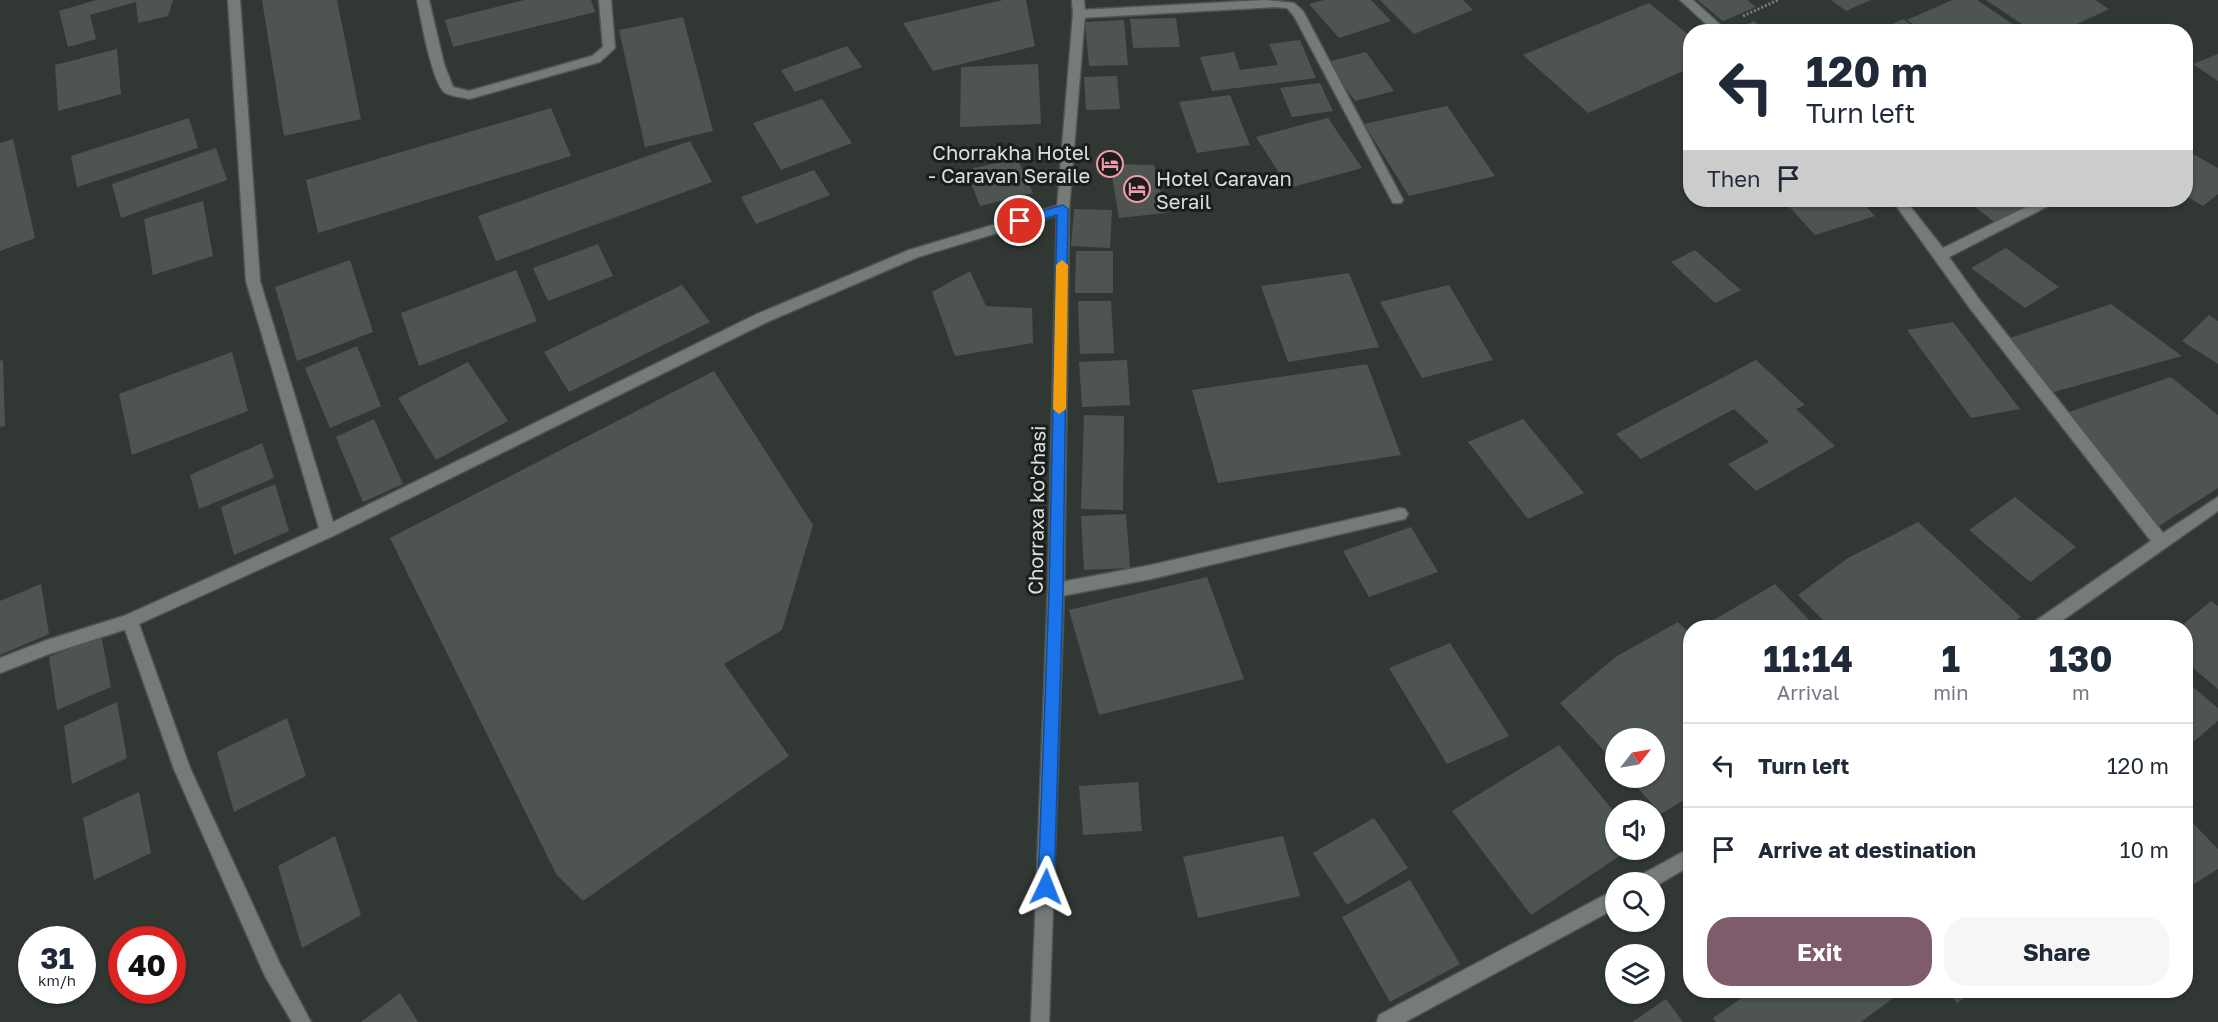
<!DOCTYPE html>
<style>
body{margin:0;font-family:"Golos Text",sans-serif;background:#f6f6f7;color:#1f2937;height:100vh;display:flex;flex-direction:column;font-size:22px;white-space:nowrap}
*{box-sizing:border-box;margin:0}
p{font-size:20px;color:#747a83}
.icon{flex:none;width:33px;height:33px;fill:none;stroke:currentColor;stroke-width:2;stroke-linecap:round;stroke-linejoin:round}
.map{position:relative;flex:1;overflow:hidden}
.panel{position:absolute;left:1683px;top:620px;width:510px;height:378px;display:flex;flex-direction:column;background:#fff;border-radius:24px;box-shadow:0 2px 4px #0004}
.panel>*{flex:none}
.top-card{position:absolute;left:1683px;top:24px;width:510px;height:183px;border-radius:24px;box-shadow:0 2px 4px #0004;background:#fff;color:#1f2937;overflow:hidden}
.needle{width:39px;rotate:59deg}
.fabs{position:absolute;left:1605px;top:728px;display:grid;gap:12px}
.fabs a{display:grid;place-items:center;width:60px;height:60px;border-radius:50%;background:#fff;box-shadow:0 2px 4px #0004;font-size:30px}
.speed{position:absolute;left:18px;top:926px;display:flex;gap:12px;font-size:30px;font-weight:700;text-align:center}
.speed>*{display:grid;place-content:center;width:78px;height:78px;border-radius:50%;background:#fff;box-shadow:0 2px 4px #0004;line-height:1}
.speed small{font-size:15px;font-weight:400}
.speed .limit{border:9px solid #d22;background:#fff;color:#111}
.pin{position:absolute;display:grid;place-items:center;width:51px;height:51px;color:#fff;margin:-26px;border:3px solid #fff;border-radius:50%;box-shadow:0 2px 6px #0007}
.me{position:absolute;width:66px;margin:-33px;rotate:2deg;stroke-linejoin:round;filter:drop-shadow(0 0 4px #0008)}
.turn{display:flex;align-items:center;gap:21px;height:126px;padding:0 24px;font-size:27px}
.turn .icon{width:78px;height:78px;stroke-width:2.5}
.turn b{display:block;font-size:42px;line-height:51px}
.then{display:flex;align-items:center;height:57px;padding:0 24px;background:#0003;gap:12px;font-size:22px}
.eta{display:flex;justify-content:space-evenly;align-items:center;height:102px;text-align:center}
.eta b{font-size:36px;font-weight:700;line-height:42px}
.button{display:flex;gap:12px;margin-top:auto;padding:12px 24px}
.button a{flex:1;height:69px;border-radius:24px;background:#7e5c6b;color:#fff;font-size:24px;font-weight:700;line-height:69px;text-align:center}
.button a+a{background:#f6f6f7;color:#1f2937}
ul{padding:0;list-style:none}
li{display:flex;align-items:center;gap:18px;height:84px;padding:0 24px;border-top:2px solid #e0e1e3}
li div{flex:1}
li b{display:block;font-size:22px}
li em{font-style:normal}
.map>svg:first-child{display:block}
</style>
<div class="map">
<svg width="2218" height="1022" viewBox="0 0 2218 1022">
<rect width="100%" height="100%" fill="#313833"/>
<g fill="#4e5550">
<path d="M96,0H173L168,16L138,23L136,2L90,15L96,39L68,47L59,11Z"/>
<path d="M262,0H337L361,119L284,136Z"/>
<path d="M524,0H591L595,12L453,47L445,20Z"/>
<path d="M1003,0H1026L1035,46L933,71L903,23Z"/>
<path d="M1324,0H1371L1391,21L1339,38L1309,4Z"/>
<path d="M1380,0H1463L1473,10L1414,34Z"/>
<path d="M1697,0H1747L1756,7L1723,21Z"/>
<path d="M1831,0H1871L1846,11Z"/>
<path d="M1952,0H1977L2020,29L2015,32H1924L1907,20Z"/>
<path d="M1986,0H2095L2109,9L2060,32H2034Z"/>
<path d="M1649,3L1690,36V68L1588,113L1523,55Z"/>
<path d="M683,17L713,131L645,147L619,30Z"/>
<path d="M1176,18L1180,47L1133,48L1130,19Z"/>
<path d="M1903,19L1921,32H1876Z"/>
<path d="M1124,20L1128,65L1089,66L1085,22Z"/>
<path d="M1754,21L1769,32H1729Z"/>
<path d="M1300,40L1316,78L1212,91L1200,57L1234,52L1240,70L1278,65L1269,44Z"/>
<path d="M847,46L862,67L795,92L781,70Z"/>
<path d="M117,49L121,94L58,111L55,65Z"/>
<path d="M1366,52L1394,91L1355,101L1327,62Z"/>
<path d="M2218,54V81L2193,64Z"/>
<path d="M1038,64L1041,124L960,127L961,67Z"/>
<path d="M1117,76L1120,109L1086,110L1084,77Z"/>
<path d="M1320,83L1333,111L1292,117L1280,88Z"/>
<path d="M1230,95L1250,145L1197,153L1179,102Z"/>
<path d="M822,99L852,143L781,170L753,123Z"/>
<path d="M1447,106L1495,176L1409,196L1364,124Z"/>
<path d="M551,108L571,156L318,233L306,180Z"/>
<path d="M189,118L198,148L77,187L71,156Z"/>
<path d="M1328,118L1362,168L1289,188L1256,137Z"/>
<path d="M13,139L35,238L0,251V143Z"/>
<path d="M690,141L712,182L496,261L478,216Z"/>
<path d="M216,148L227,180L121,218L112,184Z"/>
<path d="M2186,150L2218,168V194L2203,206L2186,196Z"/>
<path d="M1017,158L1033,193L980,206L966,170Z"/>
<path d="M1110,164L1154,165L1166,213L1119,218Z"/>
<path d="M814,170L830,195L756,224L741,197Z"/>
<path d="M1783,200H1860L1875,216L1815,235Z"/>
<path d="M1987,200H2017L2030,209L1998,225L1974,206Z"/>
<path d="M203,201L213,256L153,275L144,219Z"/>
<path d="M1074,209L1112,210L1110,248L1071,246Z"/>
<path d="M598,244L613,276L548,301L533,268Z"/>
<path d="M2006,248L2059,287L2025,308L1971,268Z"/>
<path d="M1695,250L1741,290L1715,303L1671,262Z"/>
<path d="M1076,251H1113V293H1075Z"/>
<path d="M350,260L373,332L297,361L275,287Z"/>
<path d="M516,270L537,321L419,366L401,313Z"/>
<path d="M970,271L986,306L1032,308L1033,343L955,356L932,292Z"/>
<path d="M1349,273L1379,347L1288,362L1261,286Z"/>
<path d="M682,285L710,322L569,392L544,352Z"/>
<path d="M1449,285L1493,360L1422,378L1380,302Z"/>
<path d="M1078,301H1111L1114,353L1080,354Z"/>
<path d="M2111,304L2182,356L2047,394L2004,340Z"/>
<path d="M2209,315L2218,321V364L2182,341Z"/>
<path d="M1953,322L2020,409L1971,418L1907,330Z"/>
<path d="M357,346L381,406L330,428L305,368Z"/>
<path d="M232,352L248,411L132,455L119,394Z"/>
<path d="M3,360L5,426L0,427V361Z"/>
<path d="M1127,360L1130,405L1082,407L1079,362Z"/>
<path d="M1756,360L1805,405L1796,409L1835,446L1756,491L1728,464L1769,442L1734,409L1641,459L1616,434Z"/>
<path d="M468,362L508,421L436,460L398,398Z"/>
<path d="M1367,364L1401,455L1218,483L1192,390Z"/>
<path d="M714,371L813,525L782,630L724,664L789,756L583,901L556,874L390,538Z"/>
<path d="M2171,377L2218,415V488L2156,528L2069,412Z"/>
<path d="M1084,415L1124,416L1123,510L1081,509Z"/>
<path d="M374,419L403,484L363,502L336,437Z"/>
<path d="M1523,419L1584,493L1528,519L1468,442Z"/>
<path d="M262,443L274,478L199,509L190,475Z"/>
<path d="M275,484L289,531L234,555L221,507Z"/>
<path d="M2015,497L2076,547L2030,582L1969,530Z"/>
<path d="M1126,514L1130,568L1084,570L1081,516Z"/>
<path d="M1918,522L2021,617L2006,627H1830L1798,595L1848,558Z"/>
<path d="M1411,527L1438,572L1369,597L1343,551Z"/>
<path d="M1207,577L1244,679L1099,715L1069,610Z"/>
<path d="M41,584L49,634L0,655V601Z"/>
<path d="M1775,584L1816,627H1707L1705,625Z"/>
<path d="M2211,601L2218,606V689L2186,662V627H2180Z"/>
<path d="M1678,622L1690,634V796L1661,814L1628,777H1654V738H1616V764L1560,703L1617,656Z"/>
<path d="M101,635L111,687L57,710L49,657Z"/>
<path d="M1450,643L1509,736L1447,764L1389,668Z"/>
<path d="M2186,681L2218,708V721L2186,748Z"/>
<path d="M117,702L127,758L72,784L64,726Z"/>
<path d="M287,718L306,776L234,812L217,752Z"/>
<path d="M1559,745L1616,814V849H1630L1531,915L1452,811Z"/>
<path d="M1138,782L1142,831L1083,835L1079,786Z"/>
<path d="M139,792L151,853L94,880L83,818Z"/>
<path d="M2186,816L2218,849V869L2186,889Z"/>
<path d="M1374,818L1408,868L1347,905L1313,853Z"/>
<path d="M335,836L361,915L302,948L278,866Z"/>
<path d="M1283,836L1300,896L1198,918L1183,857Z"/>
<path d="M1410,880L1460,964L1390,1002L1342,917Z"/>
<path d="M1753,990H1904L1861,1022H1716L1713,1018Z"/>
<path d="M1946,990H1976L1957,1003Z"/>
<path d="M400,993L418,1022H361Z"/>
<path d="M1666,999L1683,1022H1632Z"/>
</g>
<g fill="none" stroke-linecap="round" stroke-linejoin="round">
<defs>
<g id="lane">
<path d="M417,0H429L444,64L453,87L469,91L592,56L603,47L599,0H611L615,48L600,62L469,99C462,97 447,96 443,91C430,74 422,22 417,0Z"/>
<path d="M1266,0L1294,3L1303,11L1403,200L1401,203H1393L1294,16L1287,8L1275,7L1079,18L1073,14L1079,10Z"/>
<path d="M1400,508L1405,509L1408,514L1405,519L1400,520L1151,579L1056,597L1050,595L1048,590L1050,585L1056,583L1151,565Z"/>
<path d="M130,614L136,616L138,621L136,626L49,654L0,673V658L47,640Z"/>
</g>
<g id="street">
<path d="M228,0H240L260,281L333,522L757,314L909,250L1063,204L1069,209L1067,212L918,257L767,322L333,536L139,624L190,768L279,962L311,1022H292L265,976L174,769L122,621L124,616L319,528L246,281Z"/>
<path d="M1680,0H1693L1728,32H1715Z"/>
<path d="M1892,200H1905L1943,248L2040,200H2056L2054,203L1949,257L1979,299L2163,533L2218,497V511L2053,627H2032L2034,622L2151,541L1969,307Z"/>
<path d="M1690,848V866L1654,887V882H1636L1639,876Z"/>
<path d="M1616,889V908L1405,1022H1377L1379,1015Z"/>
</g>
<path id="secondary" d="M1072,0H1084L1085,14L1069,209L1064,590L1049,1022H1031L1048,590L1057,209L1073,14Z"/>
</defs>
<use href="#lane" stroke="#505551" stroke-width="3"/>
<use href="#street" stroke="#505551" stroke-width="3"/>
<use href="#secondary" stroke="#505551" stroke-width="3"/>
<path stroke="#797f7b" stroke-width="3" stroke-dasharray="2 2" stroke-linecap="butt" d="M1743,16L1778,0"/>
<use href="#lane" fill="#757c77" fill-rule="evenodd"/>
<use href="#street" fill="#757c77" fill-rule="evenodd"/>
<use href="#secondary" fill="#757c77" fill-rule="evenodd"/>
</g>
<path fill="#1a73e8" stroke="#114b97" stroke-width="1.5" d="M1063,205L1068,209L1063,591L1054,887L1051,893L1046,895L1040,893L1038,887L1049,591L1057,215L1020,226L1014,221L1016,218Z"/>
<path fill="#f59e0b" d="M1062,260L1068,265L1066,409L1059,414L1053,409L1056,265Z"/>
<defs>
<symbol id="hotel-ring" viewBox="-11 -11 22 22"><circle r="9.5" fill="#1b1e1c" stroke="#f39aab" stroke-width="1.5"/><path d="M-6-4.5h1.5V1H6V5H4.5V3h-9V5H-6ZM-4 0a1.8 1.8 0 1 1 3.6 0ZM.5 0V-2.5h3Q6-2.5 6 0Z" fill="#f39aab"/></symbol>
</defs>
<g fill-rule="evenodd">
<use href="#hotel-ring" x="1095" y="149" width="30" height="30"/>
<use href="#hotel-ring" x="1122" y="174" width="30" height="30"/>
</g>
<g text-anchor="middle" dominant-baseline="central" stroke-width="6" stroke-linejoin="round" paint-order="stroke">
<g font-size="20" fill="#dce0dd" stroke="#1b1e1c" text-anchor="end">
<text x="1090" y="152">Chorrakha Hotel<tspan x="1090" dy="23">- Caravan Seraile</tspan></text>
<text x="1156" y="178" text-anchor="start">Hotel Caravan<tspan x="1156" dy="23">Serail</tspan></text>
</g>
<g font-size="20" fill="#dce0dd" stroke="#1b1e1c">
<text transform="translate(1036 510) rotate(-89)">Chorraxa ko'chasi</text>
</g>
</g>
</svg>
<div class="fabs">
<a><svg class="needle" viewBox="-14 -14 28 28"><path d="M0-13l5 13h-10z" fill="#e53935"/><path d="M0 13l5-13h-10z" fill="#747a83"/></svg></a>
<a><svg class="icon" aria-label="sound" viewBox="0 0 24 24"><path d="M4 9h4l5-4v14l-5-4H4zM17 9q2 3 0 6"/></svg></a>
<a><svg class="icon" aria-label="search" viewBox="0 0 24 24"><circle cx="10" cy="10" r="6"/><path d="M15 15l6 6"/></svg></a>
<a><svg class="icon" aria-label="layers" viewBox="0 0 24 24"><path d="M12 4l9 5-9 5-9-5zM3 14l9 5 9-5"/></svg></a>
</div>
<div class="speed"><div>31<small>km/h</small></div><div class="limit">40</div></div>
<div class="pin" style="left:1020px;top:221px;background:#d93025"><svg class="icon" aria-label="arrive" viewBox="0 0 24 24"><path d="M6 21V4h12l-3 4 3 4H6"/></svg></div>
<svg class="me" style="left:1046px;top:887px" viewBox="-20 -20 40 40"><path d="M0-17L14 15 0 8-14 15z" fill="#1a73e8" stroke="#fff" stroke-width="4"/></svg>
<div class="top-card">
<div class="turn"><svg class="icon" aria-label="left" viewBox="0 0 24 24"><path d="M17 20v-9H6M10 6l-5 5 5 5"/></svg><div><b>120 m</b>Turn left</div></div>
<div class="then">Then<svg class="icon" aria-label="arrive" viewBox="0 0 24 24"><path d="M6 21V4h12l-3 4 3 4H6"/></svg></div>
</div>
<section class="panel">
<div class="eta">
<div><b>11:14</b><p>Arrival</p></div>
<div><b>1</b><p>min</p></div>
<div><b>130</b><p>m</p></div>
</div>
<ul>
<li><svg class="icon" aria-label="left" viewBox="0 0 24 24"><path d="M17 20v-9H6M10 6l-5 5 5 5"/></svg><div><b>Turn left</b></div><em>120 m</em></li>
<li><svg class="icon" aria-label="arrive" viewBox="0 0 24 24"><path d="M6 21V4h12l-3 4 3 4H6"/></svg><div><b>Arrive at destination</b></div><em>10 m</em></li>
</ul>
<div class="button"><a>Exit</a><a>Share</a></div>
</section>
</div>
